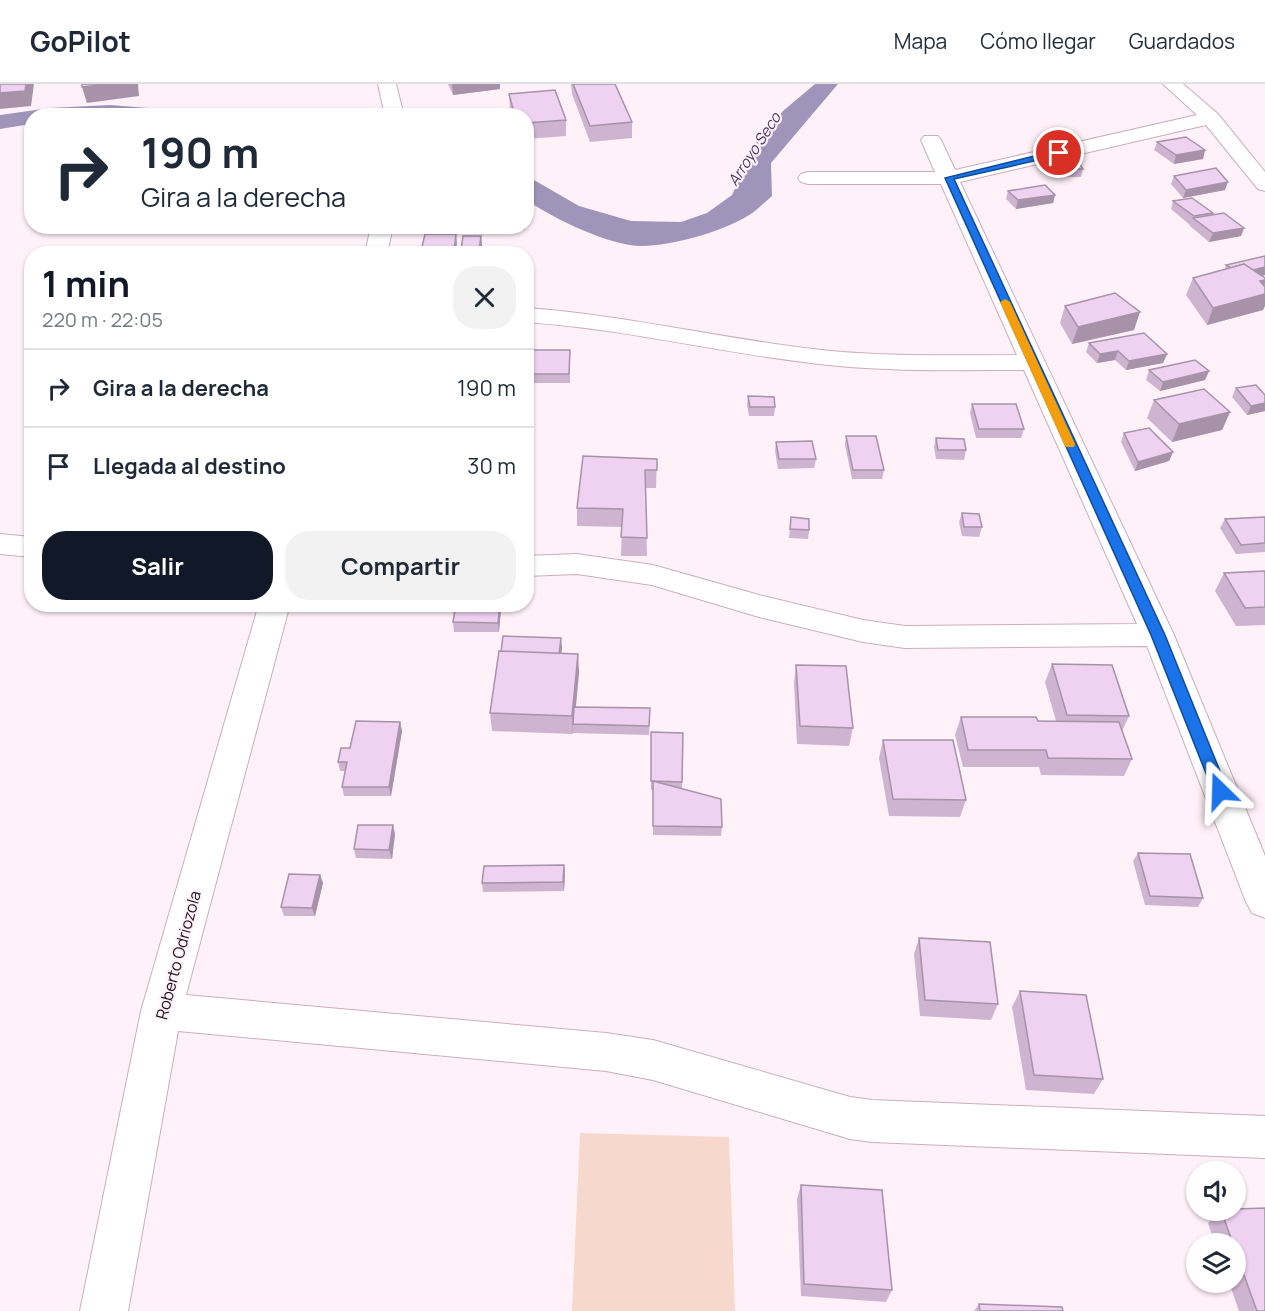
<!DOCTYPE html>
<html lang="es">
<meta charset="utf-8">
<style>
body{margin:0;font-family:Manrope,sans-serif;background:#f2f2f3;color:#1f2937;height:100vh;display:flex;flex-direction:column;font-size:22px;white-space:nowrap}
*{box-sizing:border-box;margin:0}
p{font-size:20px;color:#747a83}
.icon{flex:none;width:33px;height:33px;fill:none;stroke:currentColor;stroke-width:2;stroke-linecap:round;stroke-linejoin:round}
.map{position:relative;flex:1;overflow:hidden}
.drawer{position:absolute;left:24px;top:162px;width:510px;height:366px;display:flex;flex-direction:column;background:#fff;border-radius:24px;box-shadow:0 2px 4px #0004}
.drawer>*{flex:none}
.banner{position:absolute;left:24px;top:24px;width:510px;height:126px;border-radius:24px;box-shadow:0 2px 4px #0004;background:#fff;color:#1f2937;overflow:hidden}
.tools{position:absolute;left:1186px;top:1077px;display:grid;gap:12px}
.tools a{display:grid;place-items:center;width:60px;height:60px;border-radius:50%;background:#fff;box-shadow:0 2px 4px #0004;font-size:30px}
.pin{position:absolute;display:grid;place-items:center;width:51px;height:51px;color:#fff;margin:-26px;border:3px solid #fff;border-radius:50%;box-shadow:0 2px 6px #0007}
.me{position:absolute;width:66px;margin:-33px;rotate:338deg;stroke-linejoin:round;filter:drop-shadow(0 0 4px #0008)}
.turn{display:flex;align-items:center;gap:21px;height:126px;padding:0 18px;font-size:27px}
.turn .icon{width:78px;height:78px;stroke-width:2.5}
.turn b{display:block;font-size:42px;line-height:51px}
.round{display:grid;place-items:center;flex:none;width:63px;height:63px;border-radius:24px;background:#f2f2f3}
.overview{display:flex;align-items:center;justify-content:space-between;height:102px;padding:0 18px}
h1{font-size:36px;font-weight:700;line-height:45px;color:#111827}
.action{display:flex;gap:12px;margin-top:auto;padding:12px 18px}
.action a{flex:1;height:69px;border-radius:24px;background:#111827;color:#fff;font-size:24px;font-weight:700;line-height:69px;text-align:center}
.action a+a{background:#f2f2f3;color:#1f2937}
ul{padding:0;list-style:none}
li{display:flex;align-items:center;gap:18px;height:78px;padding:0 18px;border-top:2px solid #e0e1e3}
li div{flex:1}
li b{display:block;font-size:22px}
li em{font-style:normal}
header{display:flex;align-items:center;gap:36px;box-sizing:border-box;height:84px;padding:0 30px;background:#fff;border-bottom:2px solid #e0e1e3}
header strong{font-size:28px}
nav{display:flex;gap:33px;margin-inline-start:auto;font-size:21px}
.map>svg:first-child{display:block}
</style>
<header>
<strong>GoPilot</strong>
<nav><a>Mapa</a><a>Cómo llegar</a><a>Guardados</a></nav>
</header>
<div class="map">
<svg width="1265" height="1227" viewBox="0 0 1265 1227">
<rect width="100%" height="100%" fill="#fff1f8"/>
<path fill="#f6d8cd" d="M580,1049L729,1053L735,1227H572Z"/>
<g fill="#9f95ba">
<path d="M815,0H838L771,79L772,112C766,117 761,122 755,127C730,146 672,162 641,162C610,162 552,134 527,116V92L579,122L631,137L681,138L707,129L732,111L756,59L783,27Z"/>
<path d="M110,21L161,25L202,31L32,32L31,40L0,45V31L50,24Z"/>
</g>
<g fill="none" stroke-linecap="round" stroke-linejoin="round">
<defs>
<g id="minor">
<path d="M378,0H396L404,32H385Z"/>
<path d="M1163,0H1183L1218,30L1265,88V107L1258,105L1206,41L960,98L1174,551L1265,772V834L1252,829L1246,818L1147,562L905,564L863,558L759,533L652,501L577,490L526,492V472L577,470L653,481L759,511L863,536L905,542L1137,540L1024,286C956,286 887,288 819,280C721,269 625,245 526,238V224C626,231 722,255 821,266C886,273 951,271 1017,271L941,100H808L801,98L798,94L801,90L808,88H935L921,56L924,52H938L941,56L955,86L1197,31Z"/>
<path d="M371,142H393L387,170H365Z"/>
<path d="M0,450L32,453V473L0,470Z"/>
<path d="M259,520H290L186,911L606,949L653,956L850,1013L872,1016L1265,1032V1074L872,1058L850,1055L653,996L606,987L178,947L128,1227H80L141,927Z"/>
</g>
</defs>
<use href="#minor" stroke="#cdadbc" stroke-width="2"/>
<use href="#minor" fill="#fff" fill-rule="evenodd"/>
</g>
<g fill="#ceb4d0">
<path d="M448,0H500V5L453,11Z"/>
<path d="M571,0H615L632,38V54L590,58L572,10Z"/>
<path d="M509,10L566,36V52L526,55V32H512L510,26Z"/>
<path d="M1157,58L1205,66L1203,75L1174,80L1154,66Z"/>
<path d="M1054,68L1083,85L1081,93H1063L1052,76Z"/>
<path d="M1174,92L1225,106L1183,114L1171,100Z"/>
<path d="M1008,107L1055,111L1053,119L1016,125L1006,115Z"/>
<path d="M1173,117L1213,129L1212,131L1244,144L1241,152L1209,158L1190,142V141L1171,125Z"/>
<rect x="416" y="142" width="109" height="4"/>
<path d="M481,152L482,160L481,170H461V166Z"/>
<path d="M457,159L455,170H404L421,168V167Z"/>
<path d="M1265,172V191L1262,192L1264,202L1263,226L1207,241L1186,211L1193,194L1225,185L1226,181Z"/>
<path d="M1065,222L1134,246L1072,260L1060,239Z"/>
<path d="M1089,259L1167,270L1163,279L1126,286L1115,276L1097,279L1086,268Z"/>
<path d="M526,266L570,275V299H526Z"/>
<path d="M1149,286L1209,287L1205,296L1160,307L1146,296Z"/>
<path d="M1236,304L1265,311V327L1247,331L1232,313Z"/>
<path d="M748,312L775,323L774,332H749L747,321Z"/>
<path d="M1154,316L1230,328L1222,346L1172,358L1147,334Z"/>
<path d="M972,320L1024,345L1021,354H976L970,329Z"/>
<path d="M1124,349L1173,368L1169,377L1135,387L1121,358Z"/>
<path d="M846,352L884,386L882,395H852L845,361Z"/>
<path d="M936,354L966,366L964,376L936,375L934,363Z"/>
<path d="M776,358L816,375L814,384L778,385L775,367Z"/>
<path d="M657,375L656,404H645L647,472H621L622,443L577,442V424Z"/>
<path d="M962,429L982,443L979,453L962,452L959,438Z"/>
<path d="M791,433L809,446L808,455L789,454Z"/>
<path d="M1265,433V468L1236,470L1220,444L1225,435Z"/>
<path d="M1265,487V541L1236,542L1215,507L1224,489Z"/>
<path d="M456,520H501V525L499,548H454L453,538Z"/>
<path d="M562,563L561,570L579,588L576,623L650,624L649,651L573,649V650L492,647L490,629Z"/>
<path d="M1052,580L1129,632L1122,647L1132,675L1124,692L1041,691L1039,683H963L955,651L961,633L1056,637L1045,598Z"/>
<path d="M796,581L853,644L849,662L797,660L794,599Z"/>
<path d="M400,638L402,647L391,712H344L342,703L345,687H340L338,678L350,664Z"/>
<path d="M651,648L683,649L682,705L722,743L721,752L653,751V706H651Z"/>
<path d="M883,656L966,716L960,733L889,732L879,674Z"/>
<path d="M395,750L392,775L356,774L354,765Z"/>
<path d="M1138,769L1203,814L1198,823L1145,821L1133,777Z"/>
<path d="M564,781L565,790L564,807L483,808L482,799Z"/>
<path d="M320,791L323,799L315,832H284L281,823Z"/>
<path d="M919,854L998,920L991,936L920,932L914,870Z"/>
<path d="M1020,907L1103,995L1094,1010L1026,1006L1012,923Z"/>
<path d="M801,1101L892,1206L886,1218L801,1212L797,1115Z"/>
<path d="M1219,1126H1236L1265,1227H1239L1229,1198H1236V1160H1215L1208,1139Z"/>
<path d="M979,1220L1063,1227H974Z"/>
</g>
<g fill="#a792a9">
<path d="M26,0H34L31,22L0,25V9Z"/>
<path d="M109,0H138L139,12L87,19L82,3Z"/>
<path d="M452,0H500V5L453,11Z"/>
<path d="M1205,66L1203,75L1174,80L1176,71Z"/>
<path d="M1228,98L1225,106L1183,114L1186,106Z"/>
<path d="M1055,111L1053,119L1016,125L1018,116Z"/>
<path d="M1244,144L1241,152L1209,158L1213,149Z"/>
<path d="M456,150L457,159L455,170H454Z"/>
<path d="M481,152L482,160L481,170H479V166Z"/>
<path d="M1265,183V191L1235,198L1238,189Z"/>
<path d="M1265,196V200L1263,206L1265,210V222L1263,226L1207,241L1213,224L1260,197Z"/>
<path d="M1140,228L1134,246L1072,260L1078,243Z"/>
<path d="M1118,267L1115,276L1097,279L1100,270Z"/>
<path d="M1167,270L1163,279L1126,286L1129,277Z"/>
<path d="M1209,287L1205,296L1160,307L1163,298Z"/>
<path d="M1265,319V327L1247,331L1251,322Z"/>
<path d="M1230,328L1222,346L1172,358L1179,340Z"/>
<path d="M1173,368L1169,377L1135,387L1138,378Z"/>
<path d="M500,520H501V525L499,548L498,539Z"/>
<path d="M561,554L562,563L559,587L558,578Z"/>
<path d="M578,570L579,588L574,640H573V650L572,632Z"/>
<path d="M400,638L402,647L391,712L389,703Z"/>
<path d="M393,741L395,750L392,775L389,766Z"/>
<path d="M564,781L565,790L564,807L563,798Z"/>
<path d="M320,791L323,799L315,832L312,824Z"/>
</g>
<g fill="#efd1f2" stroke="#a792a9" stroke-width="1.5">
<path d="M0,0H26L25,7L0,9Z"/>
<path d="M82,0H109L82,3Z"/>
<path d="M573,0H615L632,38L590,42Z"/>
<path d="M555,6L566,36L526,39V32H515L509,10Z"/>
<path d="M1186,53L1205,66L1176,71L1157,58Z"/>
<path d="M1070,65L1083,85H1066L1054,68Z"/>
<path d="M1216,84L1228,98L1186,106L1174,92Z"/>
<path d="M1045,101L1055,111L1018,116L1008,107Z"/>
<path d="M1192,114L1213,129L1194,132L1173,117Z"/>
<path d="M1224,129L1244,144L1213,149L1193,134Z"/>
<path d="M425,150H456L454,166L421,167Z"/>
<path d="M463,152H481L479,166H461Z"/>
<rect x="404" y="168" width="38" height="2"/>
<path d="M1265,172V183L1253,186L1244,180L1231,184L1226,181Z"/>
<path d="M1244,180L1265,194V196L1260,197L1265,203V210L1213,224L1193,194Z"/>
<path d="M1115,209L1140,228L1078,243L1065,222Z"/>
<path d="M1144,249L1167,270L1129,277L1118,267L1100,270L1089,259Z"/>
<path d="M526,266H570L569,290H526Z"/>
<path d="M1195,276L1209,287L1163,298L1149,286Z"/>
<path d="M1256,301L1265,311V319L1251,322L1236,304Z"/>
<path d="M1204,305L1230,328L1179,340L1154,316Z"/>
<path d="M748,312L774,313L775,323H750Z"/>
<path d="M972,320H1016L1024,345H979Z"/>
<path d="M1149,344L1173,368L1138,378L1124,349Z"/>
<path d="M846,352H876L884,386H853Z"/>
<path d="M936,354L964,355L966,366H938Z"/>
<path d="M812,357L816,375H779L776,358Z"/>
<path d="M583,372L657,375V386H645L647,454L621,453L623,425L577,424Z"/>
<path d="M962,429L979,430L982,443H964Z"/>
<path d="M791,433L809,435V446L790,445Z"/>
<path d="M1265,433V459L1241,461L1225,435Z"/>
<path d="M1265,487V523L1245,524L1224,489Z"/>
<path d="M456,520H500L498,539L453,538Z"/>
<path d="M503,552L561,554L559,570L501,568Z"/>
<path d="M499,567L578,570L572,632L490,629Z"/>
<path d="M1052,580L1112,581L1129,632L1067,631Z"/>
<path d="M796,581L846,582L853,644L800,642Z"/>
<path d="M574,623L650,624L649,642L573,640Z"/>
<path d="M961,633H1036L1038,637L1119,638L1132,675L1048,674L1046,666H968Z"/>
<path d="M356,637L400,638L389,703H342L347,678H338L341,664H350Z"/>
<path d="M651,648L683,649L682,698L651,697Z"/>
<path d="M883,656H953L966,716L893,715Z"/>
<path d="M653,697L721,715L722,743L653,742Z"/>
<path d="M358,741H393L389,766L354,765Z"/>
<path d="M1138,769L1190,770L1203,814L1150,812Z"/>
<path d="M564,781L563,798L482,799L484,782Z"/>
<path d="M289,790L320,791L312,824L281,823Z"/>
<path d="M919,854L990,858L998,920L925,916Z"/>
<path d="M1020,907L1086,911L1103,995L1034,991Z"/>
<path d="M801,1101L882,1106L892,1206L804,1200Z"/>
<path d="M1265,1124V1227H1257L1236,1169V1160H1233L1221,1126H1236V1125Z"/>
<path d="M979,1220L1062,1223L1063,1227H980Z"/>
</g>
<path fill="#1a73e8" stroke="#114b97" stroke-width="1.5" d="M1059,66L1061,67V71L954,95L1165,551L1228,707L1226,711H1215L1213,707L1151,551L945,94Z"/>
<path fill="#f59e0b" d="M1005,215L1010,218L1075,360L1074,363H1066L1064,360L1000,218Z"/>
<g text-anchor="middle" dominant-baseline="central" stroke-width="4.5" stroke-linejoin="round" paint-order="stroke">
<g font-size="15" font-style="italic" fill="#453567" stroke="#fff1f8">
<text transform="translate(754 65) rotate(-57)">Arroyo Seco</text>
</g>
<g font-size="16" fill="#1e1319" stroke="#fff1f8">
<text transform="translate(178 871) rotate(-75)">Roberto Odriozola</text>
</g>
</g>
</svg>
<div class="tools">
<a><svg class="icon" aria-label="sound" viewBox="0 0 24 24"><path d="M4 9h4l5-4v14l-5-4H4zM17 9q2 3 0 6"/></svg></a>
<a><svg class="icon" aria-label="layers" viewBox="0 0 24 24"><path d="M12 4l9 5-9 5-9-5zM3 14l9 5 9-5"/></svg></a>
</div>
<div class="pin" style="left:1059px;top:69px;background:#d93025"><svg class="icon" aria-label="arrive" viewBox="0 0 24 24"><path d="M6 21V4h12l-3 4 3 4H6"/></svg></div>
<svg class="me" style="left:1220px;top:707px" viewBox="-20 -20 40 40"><path d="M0-17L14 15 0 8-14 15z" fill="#1a73e8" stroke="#fff" stroke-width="4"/></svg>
<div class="banner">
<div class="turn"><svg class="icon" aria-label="right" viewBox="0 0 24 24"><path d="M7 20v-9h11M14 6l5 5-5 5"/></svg><div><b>190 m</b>Gira a la derecha</div></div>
</div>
<section class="drawer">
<div class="overview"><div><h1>1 min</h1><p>220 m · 22:05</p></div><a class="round"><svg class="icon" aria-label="close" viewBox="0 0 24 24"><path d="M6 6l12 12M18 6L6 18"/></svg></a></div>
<ul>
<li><svg class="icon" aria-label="right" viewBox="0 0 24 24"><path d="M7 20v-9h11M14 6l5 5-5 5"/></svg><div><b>Gira a la derecha</b></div><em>190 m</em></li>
<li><svg class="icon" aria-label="arrive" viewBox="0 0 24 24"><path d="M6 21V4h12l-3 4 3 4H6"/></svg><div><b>Llegada al destino</b></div><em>30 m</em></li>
</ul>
<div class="action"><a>Salir</a><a>Compartir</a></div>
</section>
</div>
